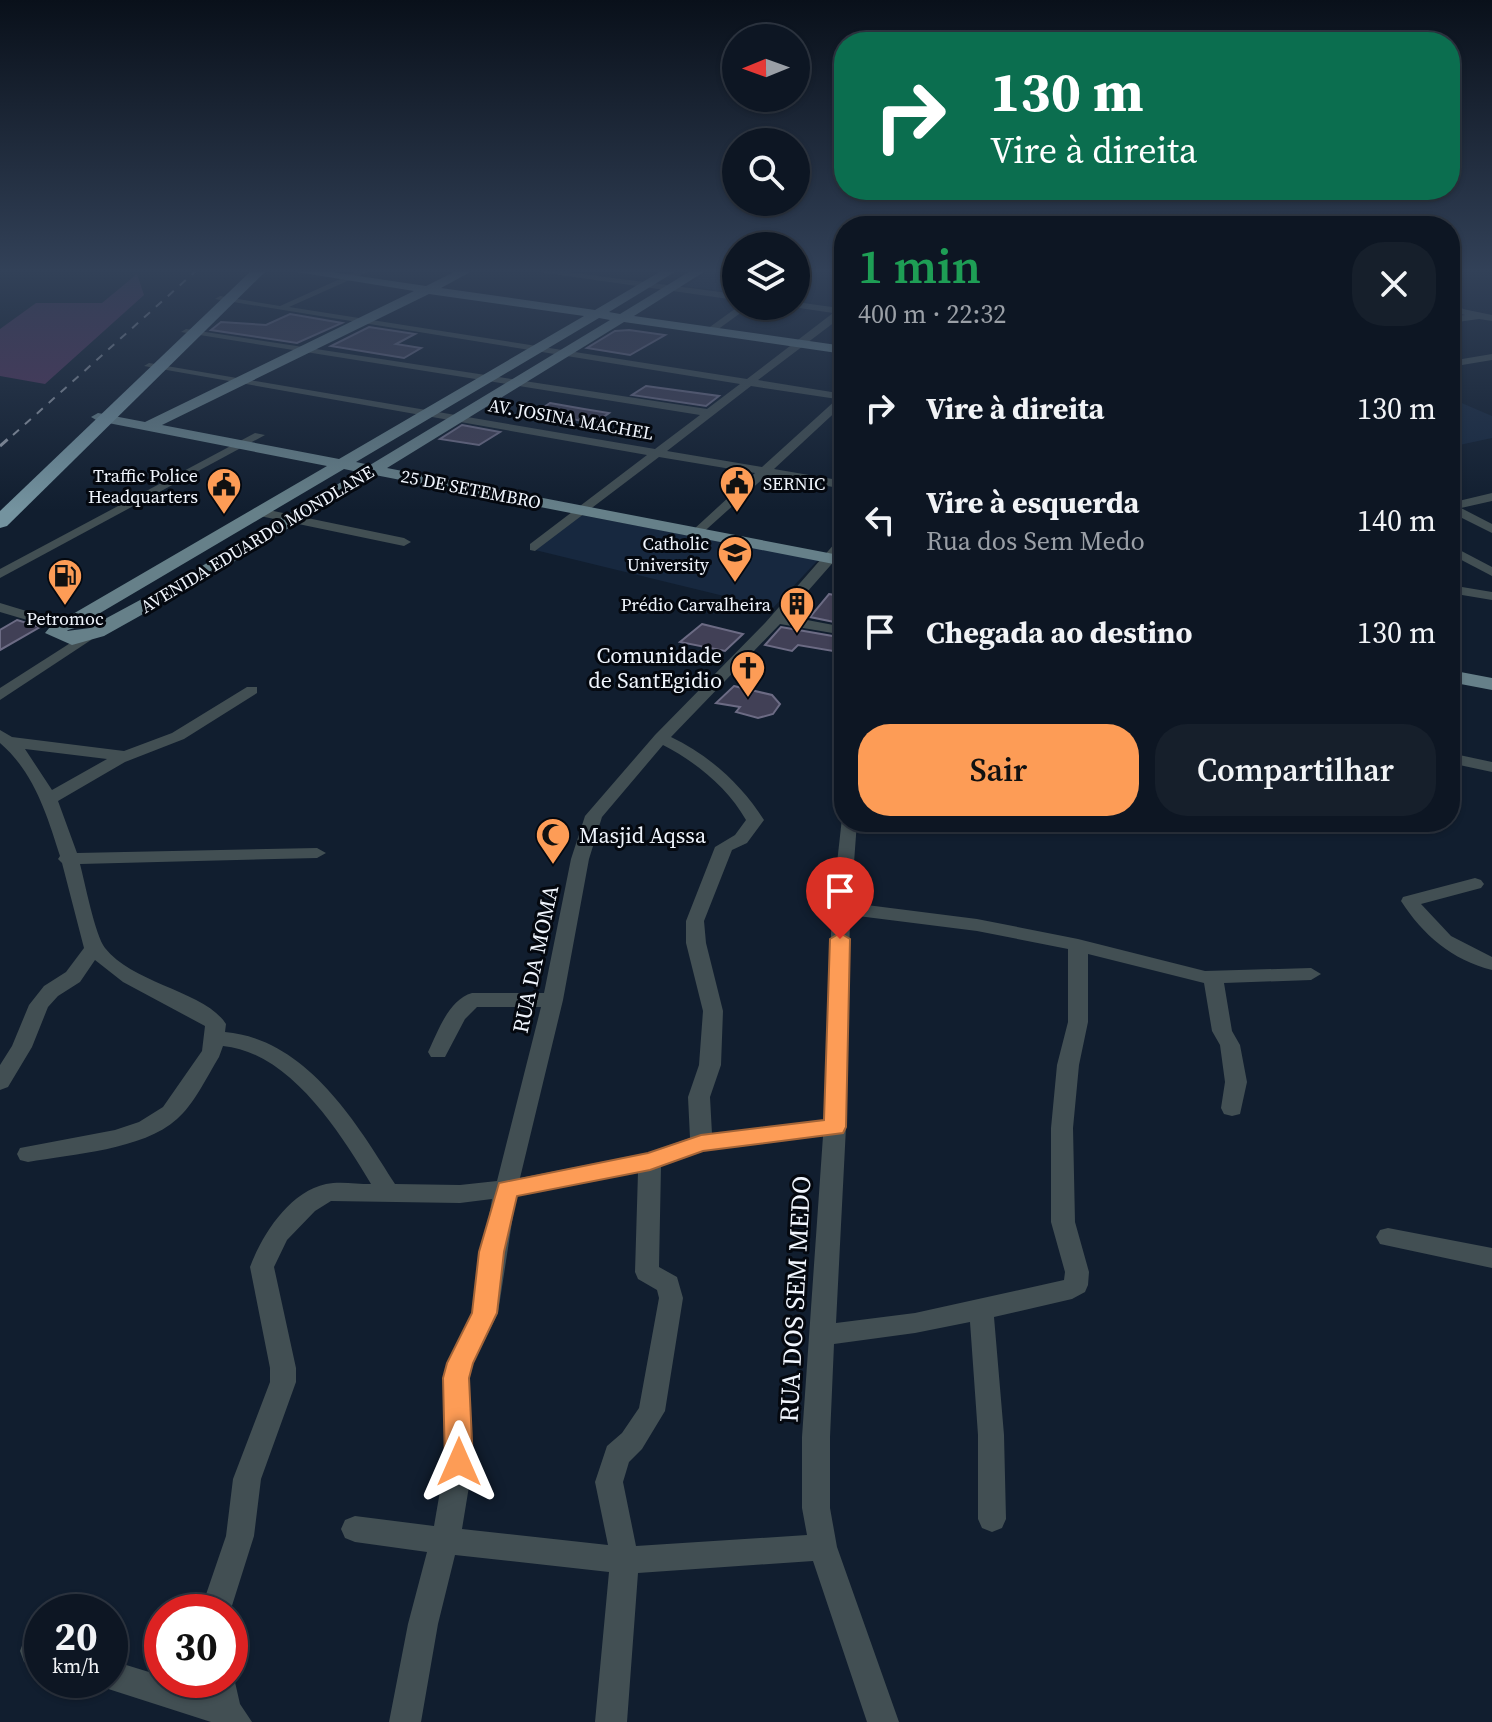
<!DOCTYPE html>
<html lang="pt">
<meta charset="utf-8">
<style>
body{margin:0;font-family:"Source Serif 4",serif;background:#161f2b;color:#f1f3f6;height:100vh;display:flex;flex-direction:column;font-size:30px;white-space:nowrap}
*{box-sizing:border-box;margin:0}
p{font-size:26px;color:#9a9fa6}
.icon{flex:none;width:44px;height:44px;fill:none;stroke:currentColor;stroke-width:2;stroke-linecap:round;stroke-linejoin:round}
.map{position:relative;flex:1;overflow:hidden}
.drawer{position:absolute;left:834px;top:216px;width:626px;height:616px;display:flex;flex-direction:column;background:#0d1623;border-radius:32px;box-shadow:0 2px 6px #0004,0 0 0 2px #2d3541}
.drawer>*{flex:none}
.guide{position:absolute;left:834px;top:32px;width:626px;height:168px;border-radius:32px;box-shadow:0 2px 6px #0004,0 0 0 2px #2d3541;background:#0b6e4f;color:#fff;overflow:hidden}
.needle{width:52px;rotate:269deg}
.controls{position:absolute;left:722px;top:24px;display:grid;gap:16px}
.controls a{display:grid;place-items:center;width:88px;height:88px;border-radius:50%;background:#0d1623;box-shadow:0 2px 6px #0004,0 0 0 2px #2d3541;font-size:40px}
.speed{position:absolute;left:24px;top:1594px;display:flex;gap:16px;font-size:40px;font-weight:700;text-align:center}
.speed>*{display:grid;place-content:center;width:104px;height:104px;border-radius:50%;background:#0d1623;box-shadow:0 2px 6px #0004,0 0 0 2px #2d3541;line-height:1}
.speed small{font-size:20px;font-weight:400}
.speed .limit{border:12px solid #d22;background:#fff;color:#111}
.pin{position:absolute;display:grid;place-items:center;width:68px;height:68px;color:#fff;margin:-82px -34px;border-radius:50% 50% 50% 0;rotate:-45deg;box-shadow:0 0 8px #0007}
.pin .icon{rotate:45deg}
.me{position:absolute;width:88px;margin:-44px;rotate:0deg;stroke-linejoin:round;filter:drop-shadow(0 0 6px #0008)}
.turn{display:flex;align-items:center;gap:28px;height:168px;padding:0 24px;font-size:36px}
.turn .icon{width:104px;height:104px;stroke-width:2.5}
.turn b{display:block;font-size:56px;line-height:68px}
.round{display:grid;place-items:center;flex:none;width:84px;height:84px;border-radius:32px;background:#161f2b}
.headline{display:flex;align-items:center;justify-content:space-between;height:136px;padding:0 24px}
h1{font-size:48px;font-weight:600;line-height:60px;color:#1e9e55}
.primary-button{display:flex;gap:16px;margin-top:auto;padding:16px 24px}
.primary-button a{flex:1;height:92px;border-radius:32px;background:#fd9c56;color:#111;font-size:32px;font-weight:600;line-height:92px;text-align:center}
.primary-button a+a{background:#161f2b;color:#f1f3f6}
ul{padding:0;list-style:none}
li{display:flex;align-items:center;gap:24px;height:112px;padding:0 24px}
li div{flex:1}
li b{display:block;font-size:30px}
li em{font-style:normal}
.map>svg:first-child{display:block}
</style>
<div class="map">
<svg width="1492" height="1722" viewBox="0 0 1492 1722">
<rect width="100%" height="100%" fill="#111e2f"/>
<g fill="#17283f">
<path d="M711,270H736V293L685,286Z"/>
<path d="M1450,398L1492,416V438L1450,447Z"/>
<path d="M581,515L818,560L773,608L535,550Z"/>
</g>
<path fill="#55355d" d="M137,274L144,295L45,384L0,376V329L36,303H102Z"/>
<g fill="#414056" stroke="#6c6b84" stroke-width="2">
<path d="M290,314L342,323L297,343L211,330L221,322L266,325Z"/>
<path d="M369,327L415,334L396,344L421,348L404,358L331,346Z"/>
<path d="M629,330L665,335L630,355L587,348L615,331Z"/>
<path d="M646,386L719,396L706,406L632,395Z"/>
<path d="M550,403L584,409L609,413L595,423L535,413Z"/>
<path d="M462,425L500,432L479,445L440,439Z"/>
<path d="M829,594L844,597V624L810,617Z"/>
<path d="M17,620L40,627L0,650V630Z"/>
<path d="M702,624L743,634L725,651L680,642Z"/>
<path d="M781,627L844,638L833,651L798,645L792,651L765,645Z"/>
<path d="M734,686L772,695L780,704L773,714L758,718L736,712L740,707L716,703Z"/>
</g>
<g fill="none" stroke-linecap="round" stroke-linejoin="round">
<g fill="#424f53" fill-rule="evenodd">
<path d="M360,270H372L289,307L747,379L833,313L793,307L796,302L839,308L844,306V315L758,380L844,394V404L774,469L844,481V489L767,475L698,537L693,536V530L755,473L659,457L535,551L530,550V544L647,455L144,366L149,363L655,449L700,415L181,332L186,329L707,409L740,384L215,299L220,296L280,306ZM751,386L837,399L762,467L667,451Z"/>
<path d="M525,270H552L736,294V300Z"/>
<path d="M1450,297L1463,309L1492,315V321L1479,319L1450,323V317L1465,315L1457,313L1450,306Z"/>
<path d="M739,306H750L713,333H707V329Z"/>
<path d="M1492,354V360L1450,367V361Z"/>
<path d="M255,433L265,435L0,578V569Z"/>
<path d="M1492,493V501L1461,508L1492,524V533L1450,512V503Z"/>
<path d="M259,508L404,538L411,542L404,546L255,515V509Z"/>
<path d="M841,541L844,542V550L786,616L844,627V635L780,624L671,737C709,755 742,785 764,820L747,843L732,850L704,921L706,943L723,1011L721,1065L710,1097L712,1134L824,1120L832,908L842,818L844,822H857L851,903L977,919L1078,939L1205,971L1311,968L1321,974L1311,980L1224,983L1232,1031L1240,1045L1247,1082L1240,1114L1232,1116L1224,1114L1221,1108L1225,1082L1220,1045L1212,1031L1204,983L1088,954V1022L1079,1065L1073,1128L1075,1222L1089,1272L1088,1285L1085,1292L1072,1299L994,1317L1004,1435L1006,1519L1002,1528L992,1532L982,1528L978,1519V1435L970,1322L915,1333L834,1344L830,1437V1508L837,1547L899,1722H867L813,1561L638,1573L627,1722H595L609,1572L455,1555L438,1624L421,1722H389L408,1624L427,1552L355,1542L345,1538L341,1529L345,1520L355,1516L434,1526L445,1462L443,1378L447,1363L472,1313L492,1199L460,1203L331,1201L315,1211L287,1240L274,1267L296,1368V1382L261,1479L254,1536L230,1612H200L226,1536L233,1479L270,1382V1368L250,1267C262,1235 289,1192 326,1184C340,1181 356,1184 371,1184C340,1132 289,1052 223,1046L219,1057C208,1075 193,1106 177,1119C143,1150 72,1154 28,1162L20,1160L17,1154L20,1148L115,1130L139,1122L163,1107L202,1051L205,1026L123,982L95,960L80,982L58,996L48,1007L32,1047L8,1087L0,1090V1065L12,1046L29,1005L44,986L66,972L84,948L62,863L58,859L60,856C47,815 34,772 0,743V730L12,737L124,751L172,733L247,687H257V693L184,739L125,762L58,801L77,853L317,848L326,853L317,858L80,864C85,883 95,935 105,948C133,984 205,991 226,1024L225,1032C306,1039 356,1122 395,1184L460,1185L497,1181L541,1007H477L465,1019L445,1057H431L428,1052C438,1032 448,1000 472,993H544L571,859L585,816L655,735L765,623L836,542ZM663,745C696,762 728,788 746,820L735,835L715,847L686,921V943L703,1011L699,1065L688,1097L690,1138L648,1153L520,1178L563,1000L589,859L602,817ZM25,749L107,759L52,790ZM850,915L977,931L1068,949V1022L1057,1065L1051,1128V1222L1065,1272L1064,1280L915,1313L836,1323L846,1127ZM823,1136L802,1437V1508L807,1535L636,1546L623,1482L629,1462L642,1449L665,1411L683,1298L677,1277L659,1267L661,1166L703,1151ZM638,1172L635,1272L638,1279L657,1290L659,1298L639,1408L622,1433L607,1446L595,1482L608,1545L462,1529L473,1462L469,1378L473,1363L498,1313L516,1196Z"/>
<path d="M1450,545L1492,567V576L1450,554Z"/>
<path d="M1450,585L1492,592V600L1450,593Z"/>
<path d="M0,603L66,623L68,626L61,630L0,612Z"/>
<path d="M86,633L93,637L91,640L0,700V688Z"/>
<path d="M1450,753L1492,762V772L1450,763Z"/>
<path d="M1475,878L1481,880L1484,884L1481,888L1421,904L1451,936L1492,957V970C1452,960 1423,935 1401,901L1403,897Z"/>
<path d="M1388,1228L1492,1248V1268L1380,1244L1376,1237L1380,1230Z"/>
<path d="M35,1636L42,1638V1668L24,1662L20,1651L24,1640Z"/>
<path d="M110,1660L162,1676V1680H176L207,1690L206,1680H230L232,1669L240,1704L252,1722H211L99,1686L97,1680H110Z"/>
</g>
<g fill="#668089" fill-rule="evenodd">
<path d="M285,270H318L426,286L458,270H474L441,288L595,310L663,270H678L609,312L620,314L692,270H707L634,316L844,346V354L624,322L387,468L844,556V566L375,475L204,580L104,636L72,645L45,633L54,622L66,618L327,466L98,421L91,417L98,413L145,422L414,291ZM429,294L584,316L339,459L162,425ZM599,318L610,320L370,465L356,462ZM344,469L358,472L192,572L103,620L95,616ZM84,625L90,628L67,631L68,630Z"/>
<path d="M1450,670L1492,678V690L1450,682Z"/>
</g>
<path fill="#74939f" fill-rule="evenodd" d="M252,270H267L7,526L0,528V511Z"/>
<path stroke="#939ba7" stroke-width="2" stroke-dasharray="8 8" stroke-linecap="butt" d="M13,435L197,270"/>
<path stroke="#939ba7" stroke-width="3" stroke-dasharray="10 10" stroke-linecap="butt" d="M0,446L15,433"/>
</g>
<linearGradient id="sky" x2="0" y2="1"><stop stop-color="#09101a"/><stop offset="0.53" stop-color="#324158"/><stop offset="1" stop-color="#324158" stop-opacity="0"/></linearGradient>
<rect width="1492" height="511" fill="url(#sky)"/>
<path fill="#fd9c56" stroke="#a46538" stroke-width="2" d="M840,933L850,939L846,1127L843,1133L703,1151L650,1170L517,1196L504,1252L497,1313L473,1363L469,1378L473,1462L469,1470L459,1474L449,1470L445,1462L443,1378L447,1363L472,1313L479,1252L499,1183L648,1153L701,1135L824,1120L830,939Z"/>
<defs>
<symbol id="civic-pin" viewBox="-11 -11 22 30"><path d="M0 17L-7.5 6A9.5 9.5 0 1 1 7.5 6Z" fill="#fd9c56" stroke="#04080f"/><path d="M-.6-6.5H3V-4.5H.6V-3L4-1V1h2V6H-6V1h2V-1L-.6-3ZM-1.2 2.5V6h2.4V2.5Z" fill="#111"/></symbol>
<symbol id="university-pin" viewBox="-11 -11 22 30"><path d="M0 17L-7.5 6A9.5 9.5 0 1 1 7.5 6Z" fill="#fd9c56" stroke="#04080f"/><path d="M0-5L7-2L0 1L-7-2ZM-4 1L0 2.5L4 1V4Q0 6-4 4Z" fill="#111"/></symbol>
<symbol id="fuel-pin" viewBox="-11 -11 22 30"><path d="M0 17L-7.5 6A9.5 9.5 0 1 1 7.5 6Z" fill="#fd9c56" stroke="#04080f"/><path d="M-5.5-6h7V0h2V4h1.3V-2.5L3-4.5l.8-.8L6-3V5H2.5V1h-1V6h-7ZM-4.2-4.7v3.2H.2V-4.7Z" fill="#111"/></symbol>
<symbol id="building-pin" viewBox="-11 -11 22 30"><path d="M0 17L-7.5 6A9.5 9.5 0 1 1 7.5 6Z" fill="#fd9c56" stroke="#04080f"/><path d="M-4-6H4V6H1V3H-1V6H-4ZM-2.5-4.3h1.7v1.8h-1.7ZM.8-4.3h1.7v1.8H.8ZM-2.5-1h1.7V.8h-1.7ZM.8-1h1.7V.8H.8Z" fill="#111"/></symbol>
<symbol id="church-pin" viewBox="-11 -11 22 30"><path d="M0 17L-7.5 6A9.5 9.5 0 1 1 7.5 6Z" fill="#fd9c56" stroke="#04080f"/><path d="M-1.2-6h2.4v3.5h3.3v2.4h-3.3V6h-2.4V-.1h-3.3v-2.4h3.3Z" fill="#111"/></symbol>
<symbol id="mosque-pin" viewBox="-11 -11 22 30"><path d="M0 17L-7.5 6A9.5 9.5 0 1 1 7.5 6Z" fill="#fd9c56" stroke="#04080f"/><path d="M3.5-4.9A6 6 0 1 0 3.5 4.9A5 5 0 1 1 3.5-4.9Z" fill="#111"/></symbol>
</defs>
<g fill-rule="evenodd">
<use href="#civic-pin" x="717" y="463" width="40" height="54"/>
<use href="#civic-pin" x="204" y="465" width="40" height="54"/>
<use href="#university-pin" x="715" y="533" width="40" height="54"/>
<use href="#fuel-pin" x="45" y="556" width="40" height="54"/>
<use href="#building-pin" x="777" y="584" width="40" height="54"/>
<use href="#church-pin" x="728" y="648" width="40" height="54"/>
<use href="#mosque-pin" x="533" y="815" width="40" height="54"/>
</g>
<g text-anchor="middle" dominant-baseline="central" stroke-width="6" stroke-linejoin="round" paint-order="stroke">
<g font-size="18" fill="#f0f5fd" stroke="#04080f">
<text transform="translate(571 419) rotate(10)">AV. JOSINA MACHEL</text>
<text transform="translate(471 489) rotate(11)">25 DE SETEMBRO</text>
<text transform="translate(257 539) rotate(-31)">AVENIDA EDUARDO MONDLANE</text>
</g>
<g font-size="18" fill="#f0f5fd" stroke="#04080f" text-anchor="end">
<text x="198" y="475">Traffic Police<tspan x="198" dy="21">Headquarters</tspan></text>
<text x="763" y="483" text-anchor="start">SERNIC</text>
<text x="709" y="543">Catholic<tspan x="709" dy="21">University</tspan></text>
<text x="771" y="604">Prédio Carvalheira</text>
<text x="65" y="618" text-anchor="middle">Petromoc</text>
</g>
<g font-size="22" fill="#f0f5fd" stroke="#04080f" text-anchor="end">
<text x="722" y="655">Comunidade<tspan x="722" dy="25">de SantEgidio</tspan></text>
<text x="579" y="835" text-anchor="start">Masjid Aqssa</text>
</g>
<g font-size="22" fill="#f0f5fd" stroke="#04080f">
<text transform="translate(535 959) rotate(-78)">RUA DA MOMA</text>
</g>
<g font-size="26" fill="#f0f5fd" stroke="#04080f">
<text transform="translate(795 1299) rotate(-87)">RUA DOS SEM MEDO</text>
</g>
</g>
</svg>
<div class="controls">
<a><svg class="needle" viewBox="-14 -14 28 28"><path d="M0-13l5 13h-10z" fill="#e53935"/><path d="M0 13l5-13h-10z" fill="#9a9fa6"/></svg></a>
<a><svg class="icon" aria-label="search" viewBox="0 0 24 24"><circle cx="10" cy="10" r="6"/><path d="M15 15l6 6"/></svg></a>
<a><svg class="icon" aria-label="layers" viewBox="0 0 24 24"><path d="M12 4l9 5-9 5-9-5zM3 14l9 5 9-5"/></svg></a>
</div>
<div class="speed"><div>20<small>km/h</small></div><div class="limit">30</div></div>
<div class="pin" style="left:840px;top:939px;background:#d93025"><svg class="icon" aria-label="arrive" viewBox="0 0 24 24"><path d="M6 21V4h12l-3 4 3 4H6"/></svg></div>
<svg class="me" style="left:459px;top:1462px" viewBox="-20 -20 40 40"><path d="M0-17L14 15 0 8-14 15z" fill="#fd9c56" stroke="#fff" stroke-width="4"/></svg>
<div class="guide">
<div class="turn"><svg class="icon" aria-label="right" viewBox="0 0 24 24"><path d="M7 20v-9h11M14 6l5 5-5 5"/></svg><div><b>130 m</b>Vire à direita</div></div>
</div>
<section class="drawer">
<div class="headline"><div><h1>1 min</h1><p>400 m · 22:32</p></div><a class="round"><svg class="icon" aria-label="close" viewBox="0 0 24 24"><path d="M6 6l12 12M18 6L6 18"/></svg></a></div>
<ul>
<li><svg class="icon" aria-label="right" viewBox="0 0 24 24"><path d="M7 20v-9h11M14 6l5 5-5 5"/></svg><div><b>Vire à direita</b></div><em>130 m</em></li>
<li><svg class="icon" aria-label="left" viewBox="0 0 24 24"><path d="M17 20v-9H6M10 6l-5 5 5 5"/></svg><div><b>Vire à esquerda</b><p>Rua dos Sem Medo</p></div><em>140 m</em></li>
<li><svg class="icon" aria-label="arrive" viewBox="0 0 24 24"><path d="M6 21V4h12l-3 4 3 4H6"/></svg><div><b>Chegada ao destino</b></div><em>130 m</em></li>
</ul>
<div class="primary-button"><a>Sair</a><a>Compartilhar</a></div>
</section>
</div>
